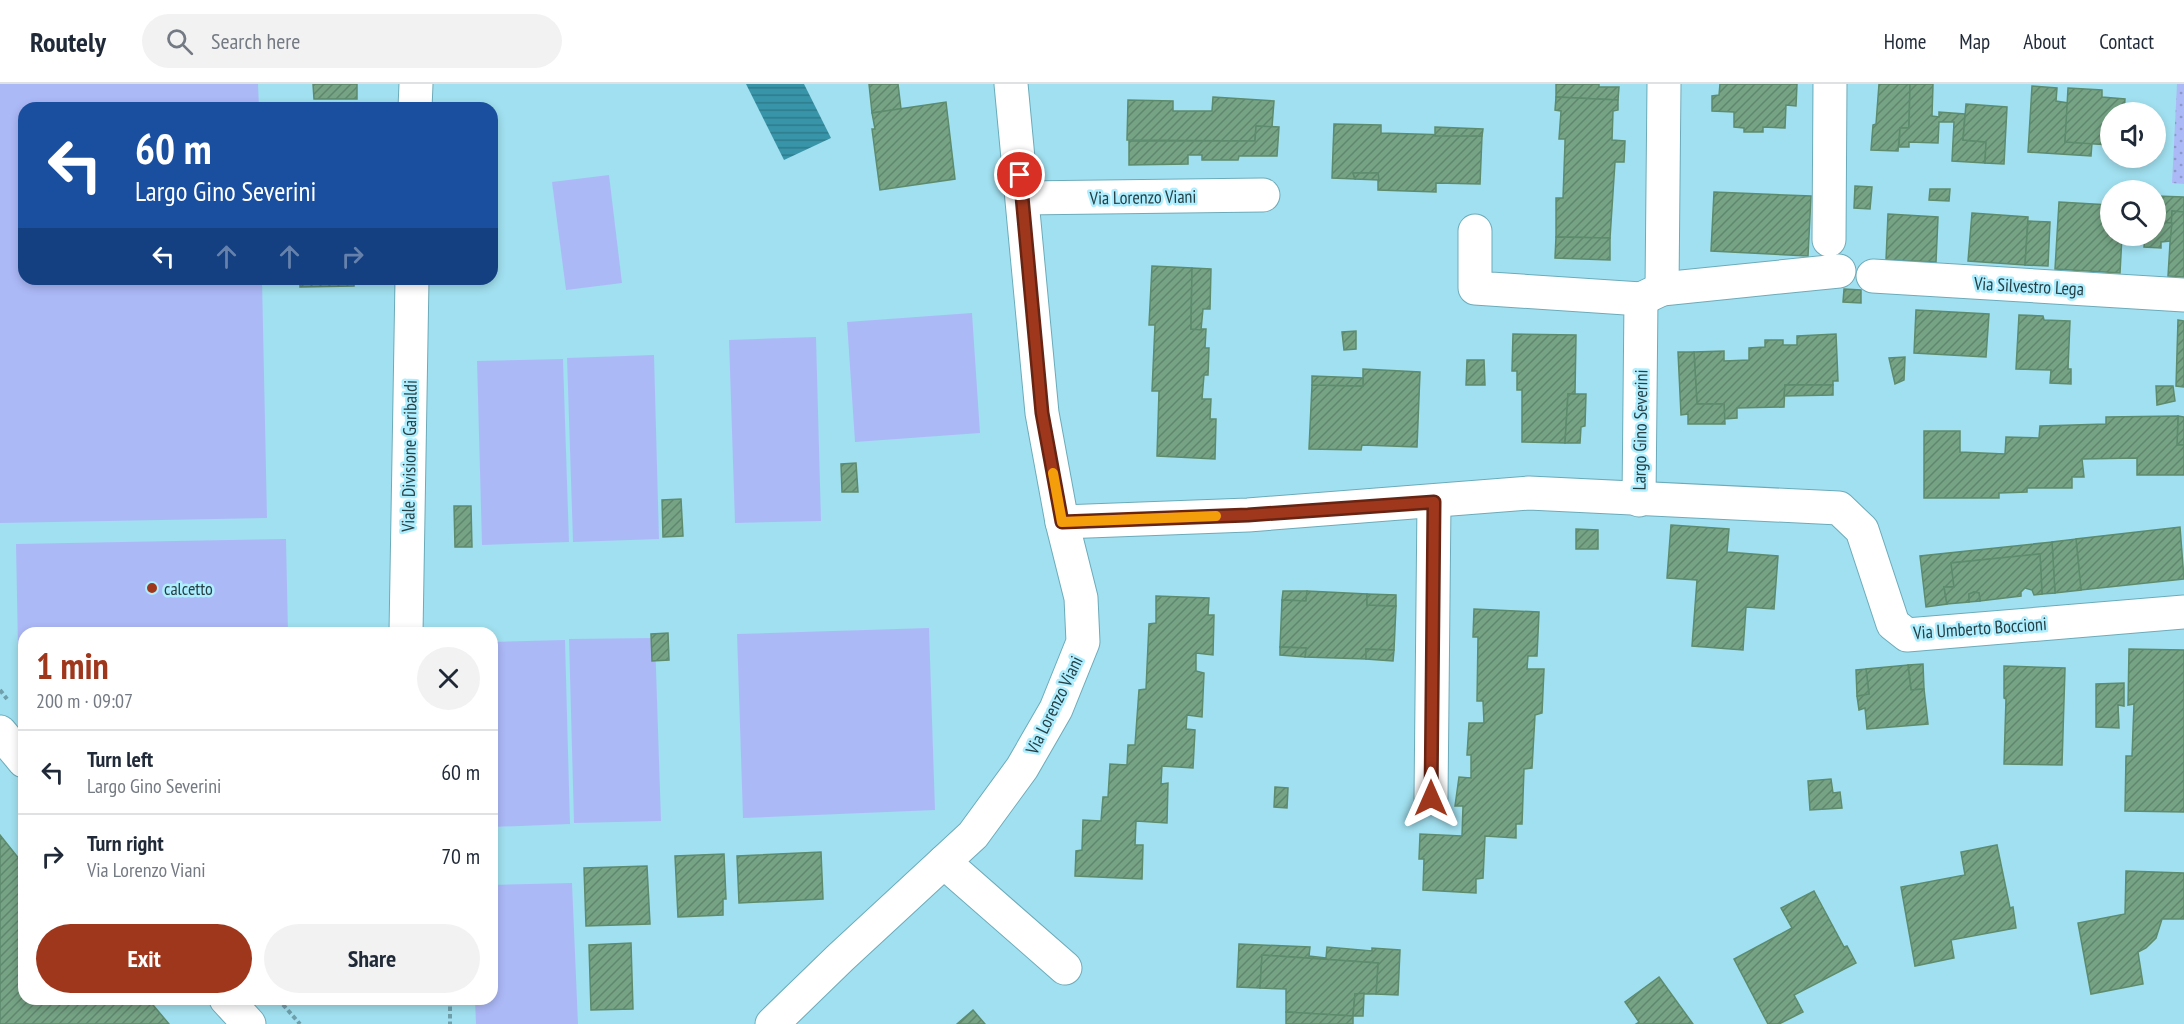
<!DOCTYPE html>
<meta charset="utf-8">
<style>
body{margin:0;font-family:"PT Sans Narrow",sans-serif;background:#f2f2f3;color:#1f2937;height:100vh;display:flex;flex-direction:column;font-size:22px;white-space:nowrap}
*{box-sizing:border-box;margin:0}
p{font-size:20px;color:#747a83}
.icon{flex:none;width:33px;height:33px;fill:none;stroke:currentColor;stroke-width:2;stroke-linecap:round;stroke-linejoin:round}
.map{position:relative;flex:1;overflow:hidden}
.drawer{position:absolute;left:18px;top:543px;width:480px;height:378px;display:flex;flex-direction:column;background:#fff;border-radius:18px;box-shadow:0 3px 9px #0003}
.drawer>*{flex:none}
.guide{position:absolute;left:18px;top:18px;width:480px;height:183px;border-radius:18px;box-shadow:0 3px 9px #0003;background:#1a4fa0;color:#fff;overflow:hidden}
.controls{position:absolute;left:2100px;top:18px;display:grid;gap:12px}
.controls a{display:grid;place-items:center;width:66px;height:66px;border-radius:50%;background:#fff;box-shadow:0 3px 9px #0003;font-size:30px}
.pin{position:absolute;display:grid;place-items:center;width:51px;height:51px;color:#fff;margin:-26px;border:3px solid #fff;border-radius:50%;box-shadow:0 2px 6px #0007}
.me{position:absolute;width:66px;margin:-33px;rotate:0deg;stroke-linejoin:round;filter:drop-shadow(0 0 4px #0008)}
.turn{display:flex;align-items:center;gap:21px;height:126px;padding:0 18px;font-size:27px}
.turn .icon{width:78px;height:78px;stroke-width:2.5}
.turn b{display:block;font-size:42px;line-height:51px}
.lanes{display:flex;align-items:center;height:57px;padding:0 18px;background:#0003;justify-content:center;gap:30px;direction:ltr}
.lanes .off{opacity:.35}
.round{display:grid;place-items:center;flex:none;width:63px;height:63px;border-radius:32px;background:#f2f2f3}
.summary{display:flex;align-items:center;justify-content:space-between;height:102px;padding:0 18px}
h1{font-size:36px;font-weight:800;line-height:45px;color:#9f371d}
.cta{display:flex;gap:12px;margin-top:auto;padding:12px 18px}
.cta a{flex:1;height:69px;border-radius:36px;background:#9f371d;color:#fff;font-size:24px;font-weight:800;line-height:69px;text-align:center}
.cta a+a{background:#f2f2f3;color:#1f2937}
ul{padding:0;list-style:none}
li{display:flex;align-items:center;gap:18px;height:84px;padding:0 18px;border-top:2px solid #e0e1e3}
li div{flex:1}
li b{display:block;font-size:22px}
li em{font-style:normal}
header{display:flex;align-items:center;gap:36px;box-sizing:border-box;height:84px;padding:0 30px;background:#fff;border-bottom:2px solid #e0e1e3}
header strong{font-size:28px}
nav{display:flex;gap:33px;margin-inline-start:auto;font-size:21px}
.search{width:420px;height:54px;background:#f2f2f3;display:flex;align-items:center;gap:15px;box-sizing:border-box;padding:0 21px;border-radius:33px;color:#747a83;font-size:22px}
.map>svg:first-child{display:block}
</style>
<header>
<strong>Routely</strong>
<div class="search"><svg class="icon" aria-label="search" viewBox="0 0 24 24"><circle cx="10" cy="10" r="6"/><path d="M15 15l6 6"/></svg>Search here</div>
<nav><a>Home</a><a>Map</a><a>About</a><a>Contact</a></nav>
</header>
<div class="map">
<svg width="2184" height="940" viewBox="0 0 2184 940">
<defs>
<pattern id="grass-dots" width="8" height="8" patternUnits="userSpaceOnUse" patternTransform="scale(1.5)"><rect width="8" height="8" fill="#acb9f7"/><path d="M2 2h.1M6 6h.1" fill="none" stroke="#8c98ca" stroke-width="1.8" stroke-linecap="round"/></pattern>
<pattern id="water-rules" width="6" height="5" patternUnits="userSpaceOnUse" patternTransform="scale(1.5)"><rect width="6" height="5" fill="#3895a9"/><path d="M0 2.5h6" fill="none" stroke="#2f7b8b"/></pattern>
<pattern id="building-hatch" width="6" height="6" patternUnits="userSpaceOnUse" patternTransform="scale(1.5)"><rect width="6" height="6" fill="#75a384"/><path d="M-1 1l2-2M0 6l6-6M5 7l2-2" fill="none" stroke="#60866e"/></pattern>
</defs>
<rect width="100%" height="100%" fill="#a1e0f0"/>
<path fill="url(#grass-dots)" d="M2177,0H2184V100L2172,99Z"/>
<g fill="#acb9f7">
<path d="M0,0H258L259,24H24V195H262L267,434L0,439Z"/>
<path d="M609,91L622,199L566,206L552,98Z"/>
<path d="M972,229L980,349L855,358L847,238Z"/>
<path d="M816,253L821,437L735,439L729,256Z"/>
<path d="M654,271L659,455L573,458L567,274Z"/>
<path d="M563,275L569,458L482,461L477,277Z"/>
<path d="M286,455L288,549H24V618H19L16,460Z"/>
<path d="M929,544L935,726L743,734L737,550Z"/>
<path d="M655,554L661,737L574,739L569,555Z"/>
<path d="M565,556L570,740L492,743V558Z"/>
<path d="M572,799L578,940H476L475,915H492V801Z"/>
</g>
<path fill="url(#water-rules)" d="M746,0H804L831,54L784,76Z"/>
<g fill="url(#building-hatch)" stroke="#5d8b6d" stroke-width="1.5">
<path d="M313,0H357V15H314Z"/>
<path d="M869,0H898L901,25L872,29Z"/>
<path d="M1556,0H1599V3H1619L1618,16L1556,13Z"/>
<path d="M1720,0H1797L1796,22L1786,21L1785,44L1763,43V48H1744V44L1734,43V28L1712,27V12L1719,11Z"/>
<path d="M1879,0H1910L1909,44H1900L1898,67L1871,66L1873,41L1876,40Z"/>
<path d="M1910,0H1933L1932,32L1939,33V28L1965,30L1963,56L1986,58L1985,79L1952,77L1954,38H1939L1938,59L1909,58V63H1899L1900,44H1909Z"/>
<path d="M2032,2L2057,4L2056,17L2068,19L2065,58L2092,59L2091,72L2028,68Z"/>
<path d="M2068,4L2102,6V13L2125,15L2124,28H2110V61L2065,58Z"/>
<path d="M1213,13L1274,17L1272,43L1256,42L1255,57L1127,56L1128,16L1173,17V27H1212Z"/>
<path d="M1556,13L1618,16V26L1613,27L1612,56L1625,57L1624,78H1615L1610,154L1556,153V114H1563L1565,59V55H1559L1561,27L1555,26Z"/>
<path d="M946,18L955,95L880,106L872,45H875L872,29Z"/>
<path d="M1966,20L2007,23L2004,80L1985,79L1986,58L1963,56Z"/>
<path d="M1334,40L1381,41V49L1482,52L1480,100L1436,99V108L1378,106V89H1353L1355,95L1332,94Z"/>
<path d="M1256,42L1279,43L1277,72H1239L1238,76H1202V71H1188V80L1129,81V57H1255Z"/>
<path d="M1435,43L1483,45L1482,52H1435Z"/>
<path d="M1353,89H1378L1379,96L1355,95Z"/>
<path d="M1855,102L1872,103L1870,125L1854,124Z"/>
<path d="M1930,105H1950L1949,117L1929,116Z"/>
<path d="M1714,108L1811,112L1808,172L1711,167Z"/>
<path d="M2156,112L2184,113V128L2172,127V139L2156,138Z"/>
<path d="M2059,118L2110,121V152H2122L2120,189L2055,185Z"/>
<path d="M2172,127L2184,128V193L2168,192Z"/>
<path d="M1972,129L2028,133L2025,181L1968,177Z"/>
<path d="M1888,130L1938,133L1936,178L1886,176Z"/>
<path d="M2028,137L2050,138L2048,182L2025,181Z"/>
<path d="M2156,138L2172,139L2170,157L2161,158V164L2144,163L2145,152H2156Z"/>
<path d="M1556,153L1610,154V176L1555,174Z"/>
<path d="M1152,182L1192,184L1191,245H1206L1205,264H1209L1208,291H1204L1202,315H1211L1210,335H1216L1215,375L1157,372L1159,307H1152L1155,241H1149Z"/>
<path d="M1192,184L1211,185L1210,225H1203L1201,246L1191,245Z"/>
<path d="M300,195H354V202L300,203Z"/>
<path d="M1844,205L1861,206V219L1843,218Z"/>
<path d="M1916,226L1989,230L1986,273L1914,269Z"/>
<path d="M2019,231L2043,232L2044,236L2070,237L2068,285H2071V300L2050,299L2051,286L2016,285Z"/>
<path d="M2178,236L2184,237V303L2176,302Z"/>
<path d="M1356,247V265L1344,266L1342,248Z"/>
<path d="M1513,250L1576,251L1575,310H1568L1565,359L1522,358V306H1517V287H1512Z"/>
<path d="M1836,250L1838,297H1833V301H1785L1784,323L1737,324V334L1724,335V320H1697L1694,268L1724,267V277L1749,276V264L1765,263V256H1783V261H1797V252Z"/>
<path d="M1678,268H1694L1697,320H1724L1725,340H1688V330L1681,331Z"/>
<path d="M1905,273L1904,296L1895,300L1889,274Z"/>
<path d="M1467,276H1484L1485,301H1466Z"/>
<path d="M1363,285L1420,288L1417,363L1362,361L1361,366L1309,365L1312,301L1363,302Z"/>
<path d="M1312,292L1363,294V302L1312,301Z"/>
<path d="M1785,301H1833V311L1784,312Z"/>
<path d="M2156,302H2173L2175,317L2157,321Z"/>
<path d="M1568,310H1586L1585,342L1581,343L1580,359H1565Z"/>
<path d="M2178,332L2184,333V361H2177Z"/>
<path d="M2178,332L2177,361H2184V391H2137V374L2082,375L2084,393H2072V404H2027V408L1999,409V414H1924V347H1960V368L2005,370L2006,353L2039,354L2040,342L2106,340V333Z"/>
<path d="M856,379L858,408H842L841,380Z"/>
<path d="M681,415L683,452L663,453L662,416Z"/>
<path d="M454,422H471L472,463H455Z"/>
<path d="M1671,441L1729,445L1727,468L1778,472L1774,525L1746,523L1743,566L1692,562L1697,496L1667,494Z"/>
<path d="M2180,443L2184,495L2081,506L2076,455Z"/>
<path d="M1576,445L1598,446V465H1576Z"/>
<path d="M2076,455L2081,506L2055,509L2052,458Z"/>
<path d="M2052,458L2055,509L2042,510L2040,470L2012,473L1951,479L1954,503H1944L1947,520L1926,523L1920,472Z"/>
<path d="M2040,470L2042,510L2034,511L2032,506L2025,504L2021,508V512L1980,517L1979,509L1974,508L1969,510V518L1947,520L1944,503H1954L1951,479Z"/>
<path d="M1283,507H1307L1306,517L1282,516Z"/>
<path d="M1307,507L1367,510V521L1396,522L1394,566L1366,565V575L1305,573L1306,564L1280,563L1282,516L1306,517Z"/>
<path d="M1974,508L1979,509L1980,517L1969,518V510Z"/>
<path d="M1367,510L1396,511V522L1367,521Z"/>
<path d="M1156,512L1209,514L1208,531H1214L1213,571L1196,569V587L1204,589L1202,633L1187,631L1186,645L1195,646L1193,684L1162,682L1161,700L1168,699L1167,739L1136,737L1135,761H1143L1142,795L1075,792L1076,767L1082,766L1083,736L1101,737L1103,713H1108L1110,680L1127,681L1128,661H1135L1139,606L1146,605L1149,540L1156,539Z"/>
<path d="M1474,525L1539,528L1537,572H1528L1527,585H1544L1542,629L1535,631L1532,684L1524,685L1522,740H1516V754L1485,752L1483,794L1476,795V809L1423,806L1424,775H1419L1420,750L1462,752L1463,722H1455L1459,693L1471,694V671H1467L1469,639H1484L1483,617H1477L1478,553H1473Z"/>
<path d="M668,549L669,576L652,577L651,550Z"/>
<path d="M1280,563L1306,564L1305,573L1280,571Z"/>
<path d="M1366,565L1394,566L1393,577L1366,575Z"/>
<path d="M2129,565L2184,566V728L2125,727L2126,672H2132L2134,620L2128,621Z"/>
<path d="M1923,580L1924,605L1911,606L1908,581Z"/>
<path d="M1908,581L1911,606L1924,605L1928,640L1867,645L1865,624L1859,626L1857,612L1869,610L1866,585Z"/>
<path d="M2004,582L2065,584L2062,681L2004,680L2006,615L2004,614Z"/>
<path d="M1866,585L1869,610L1857,612L1856,586Z"/>
<path d="M2124,599V622L2118,621L2119,644L2096,643V600Z"/>
<path d="M1831,695L1833,709L1840,708L1842,724L1810,726L1808,697Z"/>
<path d="M1275,703L1288,704L1287,724L1274,723Z"/>
<path d="M0,751L24,781V915H148L169,940H0Z"/>
<path d="M1997,761L2010,824L2013,823L2016,844L1951,856L1954,874L1915,882L1901,803L1965,791L1961,768Z"/>
<path d="M821,768L823,815L739,819L737,772Z"/>
<path d="M724,770L726,815H723V831L678,833L675,772Z"/>
<path d="M647,782L650,840L586,842L584,784Z"/>
<path d="M2126,787L2184,789V835H2162L2156,854L2146,864L2138,868L2143,900L2091,910L2078,839L2125,830Z"/>
<path d="M1814,807L1844,863L1847,862L1856,879L1794,911L1803,928L1779,940H1768L1734,875L1792,844L1781,824Z"/>
<path d="M631,859L633,925L591,926L589,861Z"/>
<path d="M1239,860L1310,863L1309,872L1326,874L1327,863L1372,867V864L1400,866L1398,911L1376,910L1378,879L1262,871L1260,904L1237,903Z"/>
<path d="M1262,871L1378,879L1376,910H1355L1353,932L1286,928V905L1260,904Z"/>
<path d="M1659,893L1693,940H1636L1639,938L1625,918Z"/>
<path d="M1364,909L1363,932H1353L1355,910Z"/>
<path d="M973,926L985,940H957Z"/>
<path d="M1286,928L1353,932V940H1286Z"/>
</g>
<g fill="none" stroke-linecap="round" stroke-linejoin="round">
<defs>
<g id="minor">
<path d="M415,24L416,0"/>
<path d="M1023,114L1263,111"/>
<path d="M1475,147V204L1641,215L1639,416"/>
<path d="M1829,156L1830,0"/>
<path d="M1873,192L2184,211"/>
<path d="M1662,205L1839,187"/>
<path d="M1641,215L1662,205L1664,0"/>
<path d="M1062,438L1248,431L1529,409L1839,424L1862,446L1893,540L1907,551L2184,528"/>
<path d="M406,549L412,195"/>
<path d="M0,648L24,677"/>
<path d="M1431,714L1434,418"/>
<path d="M944,778L1065,884"/>
<path d="M226,915L249,940"/>
<path d="M772,940L840,874L973,751L1022,684L1056,625L1083,558L1081,514L1062,438L1042,329L1011,0"/>
</g>
</defs>
<use href="#minor" stroke="#6cabba" stroke-width="35"/>
<g stroke="#6f9fab" stroke-width="4" stroke-dasharray="4.5 3" stroke-linecap="butt">
<path d="M0,606L7,615"/>
<path d="M278,915L300,940"/>
<path d="M450,915V940"/>
</g>
<use href="#minor" stroke="#fff" stroke-width="33"/>
</g>
<g fill="none" stroke-linecap="round" stroke-linejoin="round">
<defs>
<path id="route" d="M1020,91L1042,329L1062,438L1248,431L1434,418L1431,714"/>
</defs>
<use href="#route" stroke="#672413" stroke-width="15"/>
<use href="#route" stroke="#9f371d" stroke-width="10"/>
<path stroke="#f59e0b" stroke-width="10" d="M1053,389L1062,438L1216,432"/>
</g>
<circle fill="#9f371d" stroke="#aeeefe" stroke-width="2" cx="152" cy="504" r="6"/>
<g text-anchor="middle" dominant-baseline="central" stroke-width="5" stroke-linejoin="round" paint-order="stroke">
<g font-size="18" fill="#264046" stroke="#aeeefe">
<text transform="translate(1143 113) rotate(-1)">Via Lorenzo Viani</text>
<text transform="translate(2029 202) rotate(3)">Via Silvestro Lega</text>
<text transform="translate(1640 346) rotate(-89)">Largo Gino Severini</text>
<text transform="translate(409 372) rotate(-89)">Viale Divisione Garibaldi</text>
<text transform="translate(1980 544) rotate(-4)">Via Umberto Boccioni</text>
<text transform="translate(1054 621) rotate(-64)">Via Lorenzo Viani</text>
</g>
<g font-size="18" fill="#264046" stroke="#aeeefe" text-anchor="start">
<text x="164" y="504">calcetto</text>
</g>
</g>
</svg>
<div class="controls">
<a><svg class="icon" aria-label="sound" viewBox="0 0 24 24"><path d="M4 9h4l5-4v14l-5-4H4zM17 9q2 3 0 6"/></svg></a>
<a><svg class="icon" aria-label="search" viewBox="0 0 24 24"><circle cx="10" cy="10" r="6"/><path d="M15 15l6 6"/></svg></a>
</div>
<div class="pin" style="left:1020px;top:91px;background:#d93025"><svg class="icon" aria-label="arrive" viewBox="0 0 24 24"><path d="M6 21V4h12l-3 4 3 4H6"/></svg></div>
<svg class="me" style="left:1431px;top:714px" viewBox="-20 -20 40 40"><path d="M0-17L14 15 0 8-14 15z" fill="#9f371d" stroke="#fff" stroke-width="4"/></svg>
<div class="guide">
<div class="turn"><svg class="icon" aria-label="left" viewBox="0 0 24 24"><path d="M17 20v-9H6M10 6l-5 5 5 5"/></svg><div><b>60 m</b>Largo Gino Severini</div></div>
<div class="lanes"><svg class="icon" aria-label="left" viewBox="0 0 24 24"><path d="M17 20v-9H6M10 6l-5 5 5 5"/></svg><svg class="icon off" aria-label="ahead" viewBox="0 0 24 24"><path d="M12 20V5M6 11l6-6 6 6"/></svg><svg class="icon off" aria-label="ahead" viewBox="0 0 24 24"><path d="M12 20V5M6 11l6-6 6 6"/></svg><svg class="icon off" aria-label="right" viewBox="0 0 24 24"><path d="M7 20v-9h11M14 6l5 5-5 5"/></svg></div>
</div>
<section class="drawer">
<div class="summary"><div><h1>1 min</h1><p>200 m · 09:07</p></div><a class="round"><svg class="icon" aria-label="close" viewBox="0 0 24 24"><path d="M6 6l12 12M18 6L6 18"/></svg></a></div>
<ul>
<li><svg class="icon" aria-label="left" viewBox="0 0 24 24"><path d="M17 20v-9H6M10 6l-5 5 5 5"/></svg><div><b>Turn left</b><p>Largo Gino Severini</p></div><em>60 m</em></li>
<li><svg class="icon" aria-label="right" viewBox="0 0 24 24"><path d="M7 20v-9h11M14 6l5 5-5 5"/></svg><div><b>Turn right</b><p>Via Lorenzo Viani</p></div><em>70 m</em></li>
</ul>
<div class="cta"><a>Exit</a><a>Share</a></div>
</section>
</div>
